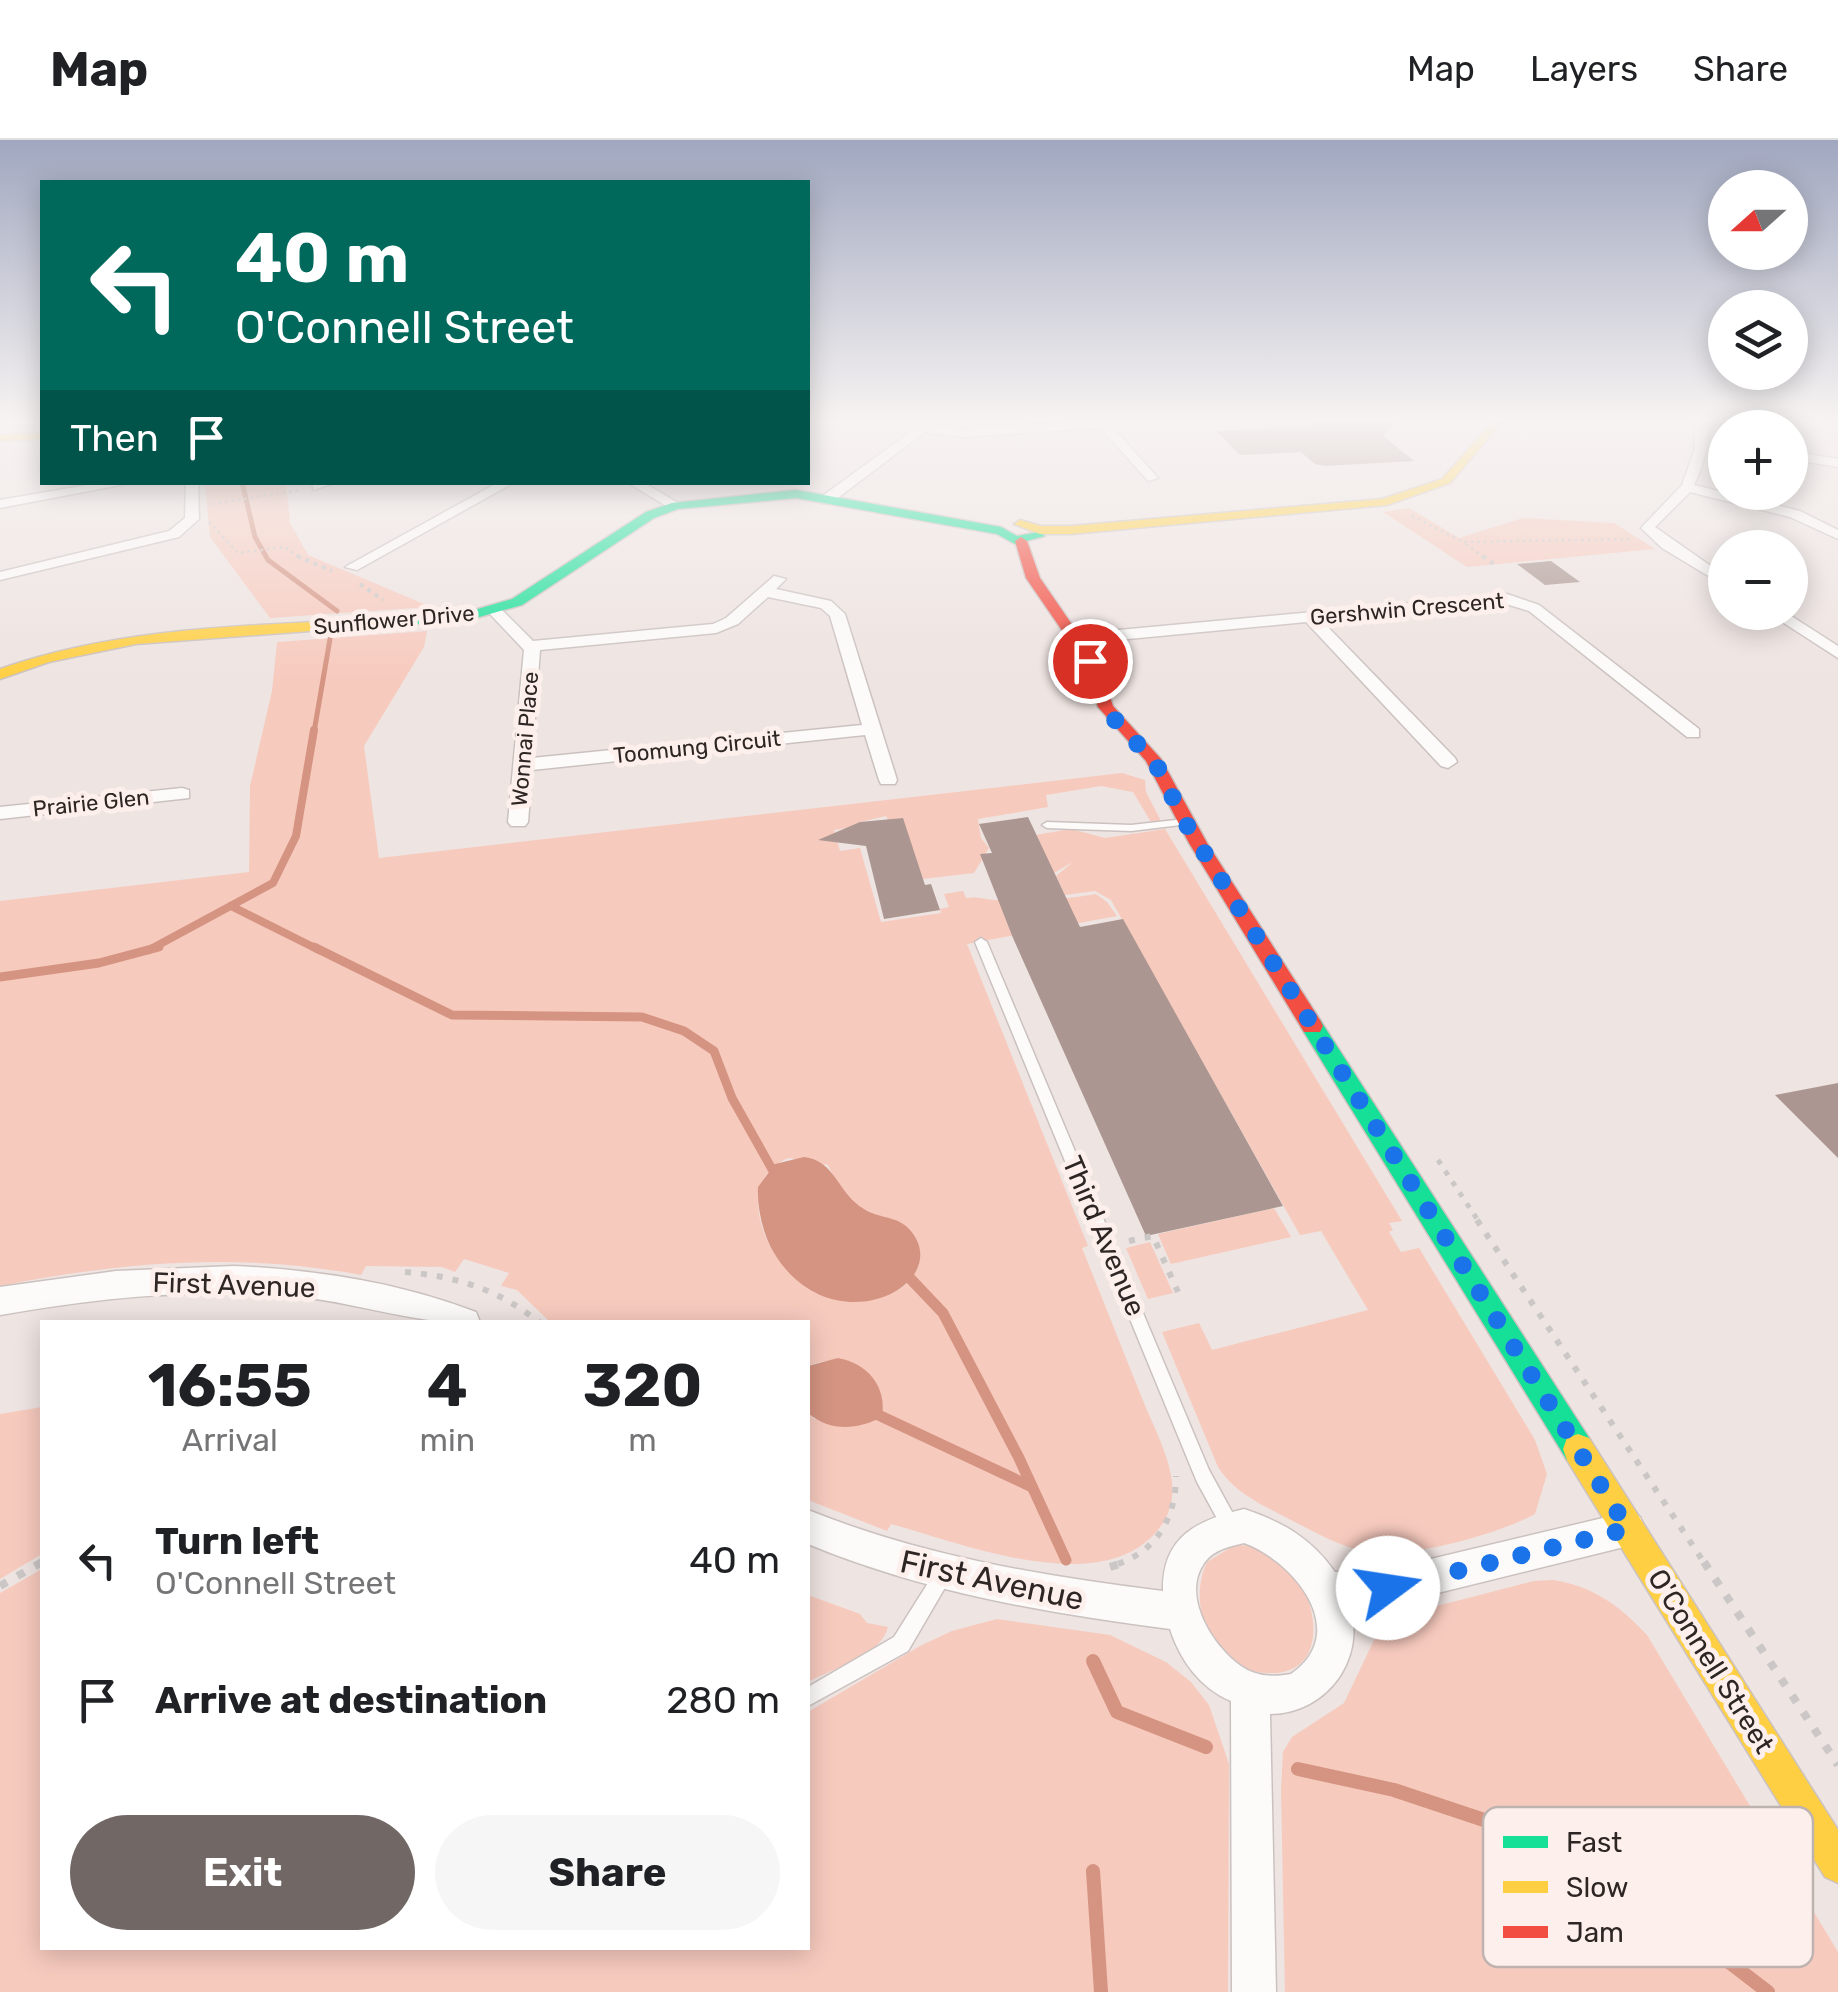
<!DOCTYPE html>
<meta charset="utf-8">
<style>
body{margin:0;font-family:Rubik,sans-serif;background:#f6f6f6;color:#202124;height:100vh;display:flex;flex-direction:column;font-size:38px;white-space:nowrap}
*{box-sizing:border-box;margin:0}
p{font-size:32px;color:#757577}
.icon{flex:none;width:55px;height:55px;fill:none;stroke:currentColor;stroke-width:2;stroke-linecap:round;stroke-linejoin:round}
.map{position:relative;flex:1;overflow:hidden}
.sheet{position:absolute;left:40px;top:1180px;width:770px;height:630px;display:flex;flex-direction:column;background:#fff;border-radius:0px;box-shadow:0 5px 25px #0003}
.sheet>*{flex:none}
.banner{position:absolute;left:40px;top:40px;width:770px;height:305px;border-radius:0px;box-shadow:0 5px 25px #0003;background:#00695c;color:#fff;overflow:hidden}
.needle{width:65px;rotate:249deg}
.controls{position:absolute;left:1708px;top:30px;display:grid;gap:20px}
.controls a{display:grid;place-items:center;width:100px;height:100px;border-radius:50%;background:#fff;box-shadow:0 5px 25px #0003;font-size:50px}
.pin{position:absolute;display:grid;place-items:center;width:85px;height:85px;color:#fff;margin:-42px;border:5px solid #fff;border-radius:50%;box-shadow:0 2px 10px #0007}
.me{position:absolute;width:110px;margin:-55px;rotate:76deg;stroke-linejoin:round;filter:drop-shadow(0 0 8px #0008)}
.turn{display:flex;align-items:center;gap:35px;height:210px;padding:0 30px;font-size:45px}
.turn .icon{width:130px;height:130px;stroke-width:2.5}
.turn b{display:block;font-size:70px;line-height:85px}
.then{display:flex;align-items:center;height:95px;padding:0 30px;background:#0003;gap:20px;font-size:38px}
.eta{display:flex;justify-content:space-evenly;align-items:center;height:170px;text-align:center}
.eta b{font-size:60px;font-weight:700;line-height:70px}
.cta{display:flex;gap:20px;margin-top:auto;padding:20px 30px}
.cta a{flex:1;height:115px;border-radius:60px;background:#716866;color:#fff;font-size:40px;font-weight:700;line-height:115px;text-align:center}
.cta a+a{background:#f6f6f6;color:#202124}
ul{padding:0;list-style:none}
li{display:flex;align-items:center;gap:30px;height:140px;padding:0 30px}
li div{flex:1}
li b{display:block;font-size:38px}
li em{font-style:normal}
header{display:flex;align-items:center;gap:60px;box-sizing:border-box;height:140px;padding:0 50px;background:#fff;border-bottom:2px solid #e0e0e0}
header strong{font-size:48px}
nav{display:flex;gap:55px;margin-inline-start:auto;font-size:35px}
.map>svg:first-child{display:block}
</style>
<header>
<strong>Map</strong>
<nav><a>Map</a><a>Layers</a><a>Share</a></nav>
</header>
<div class="map">
<svg width="1838" height="1852" viewBox="0 0 1838 1852">
<rect width="100%" height="100%" fill="#eee4e1"/>
<g fill="#f7cabe" fill-rule="evenodd">
<path d="M205,343H286L290,383L308,415L431,467L270,478L210,397Z"/>
<path d="M1409,368L1459,398L1523,378L1614,383L1655,409L1467,427L1383,372Z"/>
<path d="M427,491L424,507L364,606L379,718L1122,633L1145,640L1146,652L1161,681L1151,682L1133,652L1101,646L1046,655L1048,667L978,679L981,698L989,708L974,733L923,739L902,678L888,680L886,676L860,682V686L834,690L840,711L860,708L881,782L941,773L940,769L949,767L944,754L963,751L966,758C978,756 986,760 998,760C1031,761 1063,760 1096,754L1107,762L1117,776L967,804L1088,1106L1082,1108C1103,1160 1123,1211 1144,1263C1154,1288 1169,1315 1172,1342C1174,1360 1169,1377 1157,1391C1100,1459 964,1404 891,1384L887,1391L808,1360V1273L814,1279L871,1282L881,1277C890,1234 843,1210 808,1226V1182H550L517,1150L501,1146L509,1133L464,1119L455,1132L442,1127L366,1126L361,1135C239,1112 121,1122 0,1146V761L249,732L250,646L272,551L277,502ZM789,1018L828,1025C837,1045 847,1061 867,1071C885,1080 908,1078 917,1101C923,1116 918,1133 907,1143C897,1153 885,1156 872,1159C783,1180 717,1044 789,1018Z"/>
<path d="M1071,689L1105,698L1165,689L1402,1081L1389,1083L1393,1090L1389,1092L1401,1112L1419,1108L1535,1300L1547,1334L1535,1374C1496,1395 1406,1420 1363,1411C1335,1405 1310,1389 1285,1377C1259,1363 1235,1353 1218,1327L1162,1192L1199,1183L1212,1210L1368,1170L1321,1091L1300,1095L1111,760L1095,751L1065,755L1056,736L1073,722L1054,733L1036,695Z"/>
<path d="M1274,1068L1291,1097L1171,1124L1158,1094Z"/>
<path d="M1150,1102L1173,1153L1148,1159L1126,1108Z"/>
<path d="M42,1267V1414L0,1439V1274Z"/>
<path d="M1235,1405C1263,1405 1285,1418 1299,1441C1321,1476 1323,1536 1267,1533C1212,1531 1186,1466 1207,1422Z"/>
<path d="M42,1429V1808H808V1572L920,1506L952,1491L997,1479L1110,1495L1166,1522L1191,1542L1209,1565L1229,1624L1228,1852H0V1453Z"/>
<path d="M1553,1440C1593,1446 1620,1466 1647,1495L1838,1812V1852H1285L1281,1650L1283,1612L1292,1597L1344,1563L1374,1500L1406,1474L1534,1441Z"/>
<path d="M808,1455L860,1474L867,1483L888,1487C882,1515 832,1529 808,1542Z"/>
</g>
<g fill="#d59482">
<path d="M804,1017C835,1020 838,1054 864,1069C879,1079 898,1075 911,1091C955,1145 832,1208 774,1113C763,1095 757,1068 758,1047L775,1024Z"/>
<path d="M838,1218C867,1223 887,1246 882,1277C857,1290 830,1292 808,1273V1226Z"/>
</g>
<g fill="none" stroke-linecap="round" stroke-linejoin="round">
<g stroke="#d59482" stroke-width="5">
<path d="M242,342L255,397L268,420L337,471"/>
<path d="M314,592L330,499"/>
</g>
<g stroke="#d59482" stroke-width="8">
<path d="M231,766L319,810"/>
<path d="M149,810L273,743L296,696L314,590"/>
</g>
<g stroke="#d59482" stroke-width="9">
<path d="M314,807L452,875L642,877L684,891L714,911L732,958L777,1038"/>
<path d="M0,837L99,823L159,807"/>
</g>
<g stroke="#d59482" stroke-width="11">
<path d="M904,1132L943,1173L1019,1318L1066,1420"/>
<path d="M872,1272L1032,1347"/>
</g>
<g stroke="#d59482" stroke-width="14">
<path d="M1093,1521L1117,1572L1206,1607"/>
<path d="M1298,1629L1394,1650L1538,1698L1647,1759L1768,1852"/>
<path d="M1093,1731L1101,1852"/>
</g>
</g>
<g fill="#ab9691">
<path d="M1315,280H1397L1383,296L1414,321L1325,326L1315,324L1301,312L1240,315L1216,291L1314,286Z"/>
<path d="M1551,421L1580,442L1545,445L1517,424Z"/>
<path d="M1028,677L1080,787L1123,779L1283,1066L1146,1096L1013,798L980,714L992,713L979,684Z"/>
<path d="M903,678L925,745L931,744L940,770L884,779L866,706L818,700L860,682Z"/>
<path d="M1838,943V1018L1775,955Z"/>
</g>
<g fill="none" stroke-linecap="round" stroke-linejoin="round">
<defs>
<g id="lane">
<path d="M1185,679L1190,682L1189,684L1131,691L1047,688L1042,685L1047,682L1131,685Z"/>
<path d="M981,798L987,802L1209,1330L1237,1381L1240,1387L1237,1393L1231,1396L1225,1393L1197,1342L975,802Z"/>
<path d="M944,1424L950,1427L953,1433L950,1439L908,1511L808,1566V1547L894,1497L938,1427Z"/>
</g>
<g id="street">
<path d="M0,280H8L0,284Z"/>
<path d="M927,280H939L933,286L962,289L1106,280L1158,338L1148,341L1101,288L962,297L925,292L831,363H821V357Z"/>
<path d="M1696,280H1707C1710,303 1704,324 1694,345L1800,371L1838,390V399L1790,377L1690,352L1655,387L1725,436V446L1662,408L1641,388L1682,345L1694,312Z"/>
<path d="M1790,311L1838,319V327L1790,319Z"/>
<path d="M104,342H136L0,368V360Z"/>
<path d="M186,342H198L199,379L179,397L0,440V432L169,391L185,378Z"/>
<path d="M318,342H338L313,350V344Z"/>
<path d="M499,342H515L357,430L345,427Z"/>
<path d="M627,342H643L683,366L671,369Z"/>
<path d="M774,436L786,439L776,449L831,461L845,474L897,640L895,644H881L879,640L865,595L532,630L528,682L525,686H511L508,682L524,510L490,474V468H500L533,501L713,484L726,478ZM768,457L821,468L830,476L862,585L532,618L540,510L716,493L738,484Z"/>
<path d="M1507,454L1539,465L1699,589V597H1687L1529,471L1506,464L1322,481L1455,618L1457,622L1448,628L1441,626L1306,482L1076,504L1068,499L1076,494Z"/>
<path d="M1767,472H1785L1838,506V518Z"/>
<path d="M182,648L189,650V658L0,679V667Z"/>
<path d="M234,1126C318,1130 397,1142 476,1172L480,1182C416,1186 355,1161 291,1156C193,1148 97,1158 0,1175V1147L116,1131Z"/>
<path d="M1244,1369C1283,1382 1311,1398 1335,1432L1389,1429L1628,1372L1640,1377L1645,1389L1640,1401L1628,1406L1389,1465L1350,1467C1366,1521 1325,1574 1270,1574L1276,1852H1232L1231,1561C1200,1548 1180,1520 1170,1489C1045,1473 924,1452 808,1404V1370C922,1416 1041,1436 1163,1451C1162,1396 1198,1380 1244,1369ZM1244,1403C1294,1421 1352,1492 1291,1534C1275,1537 1259,1537 1244,1528C1216,1511 1181,1459 1203,1425C1212,1410 1228,1407 1244,1403Z"/>
</g>
<g id="fast">
<path d="M796,350L1001,387L1017,396L1039,392L1045,396L1015,404L997,394L796,358L678,369L654,378L522,465L465,481L371,487L364,483L371,479L464,473L512,459L646,372L672,363Z"/>
<path d="M1312,878L1320,880L1589,1298L1593,1309L1589,1320L1578,1324L1567,1320L1304,892L1301,886L1304,880Z"/>
</g>
<g id="slow">
<path d="M1494,280H1504L1450,343L1387,365L1071,394H1040L1014,384L1020,380L1041,386H1071L1382,359L1442,339Z"/>
<path d="M42,293V299L0,301V295Z"/>
<path d="M371,479L378,483L376,486L136,504L49,522L0,539V529C120,487 245,486 371,479Z"/>
<path d="M1578,1294L1589,1298L1838,1690V1743L1825,1737L1567,1320L1563,1309L1567,1298Z"/>
</g>
<path id="jam" d="M1021,397L1027,401L1040,438L1097,521L1113,566L1161,619L1207,703L1320,880L1323,886L1320,892H1304L1189,703L1146,621L1098,567L1083,521L1026,438L1015,401Z"/>
</defs>
<use href="#lane" stroke="#cbc2c0" stroke-width="3"/>
<use href="#street" stroke="#cbc2c0" stroke-width="3"/>
<use href="#fast" stroke="#cbc2c0" stroke-width="3"/>
<use href="#slow" stroke="#cbc2c0" stroke-width="3"/>
<use href="#jam" stroke="#cbc2c0" stroke-width="3"/>
<g stroke="#cac7c6" stroke-width="2.5" stroke-dasharray="2.5 4" stroke-linecap="butt">
<path d="M212,364L300,350"/>
<path d="M1412,376L1463,402L1630,399"/>
<path d="M209,382L238,413L285,407L302,419"/>
<path d="M1466,404L1486,419"/>
</g>
<g stroke="#cac7c6" stroke-width="4" stroke-dasharray="4 5" stroke-linecap="butt">
<path d="M297,416L332,431"/>
<path d="M1483,416L1496,426"/>
<path d="M360,444L383,460"/>
</g>
<path stroke="#cac7c6" stroke-width="5" stroke-dasharray="5 8" stroke-linecap="butt" d="M1438,1020L1479,1082"/>
<g stroke="#cac7c6" stroke-width="6" stroke-dasharray="6 10" stroke-linecap="butt">
<path d="M1477,1080L1705,1424"/>
<path d="M1129,1101L1153,1096L1178,1152"/>
<path d="M405,1132C456,1136 499,1150 539,1182"/>
<path d="M38,1424L42,1422"/>
<path d="M1118,1424C1158,1410 1176,1376 1176,1336"/>
</g>
<g stroke="#cac7c6" stroke-width="8" stroke-dasharray="8 12" stroke-linecap="butt">
<path d="M1704,1422L1838,1625"/>
<path d="M1110,1427L1126,1422"/>
<path d="M0,1446L42,1422"/>
</g>
<use href="#lane" fill="#fcfbfa" fill-rule="evenodd"/>
<use href="#street" fill="#fcfbfa" fill-rule="evenodd"/>
<use href="#fast" fill="#16e098" fill-rule="evenodd"/>
<use href="#slow" fill="#ffcf43" fill-rule="evenodd"/>
<use href="#jam" fill="#f24e42" fill-rule="evenodd"/>
</g>
<linearGradient id="sky" x2="0" y2="1"><stop stop-color="#a0a7bf"/><stop offset="0.52" stop-color="#f7f3f2"/><stop offset="1" stop-color="#f7f3f2" stop-opacity="0"/></linearGradient>
<rect width="1838" height="539" fill="url(#sky)"/>
<g fill="none" stroke-linecap="round" stroke-linejoin="round">
<path stroke="#1a73e8" stroke-width="18" stroke-dasharray="0 32.4" d="M1090,521L1106,567L1120,587L1154,620L1185,682L1628,1389L1388,1448"/>
</g>
<g text-anchor="middle" dominant-baseline="central" stroke-width="10" stroke-linejoin="round" paint-order="stroke">
<g font-size="22" fill="#2d2624" stroke="#fdefeb">
<text transform="translate(1407 469) rotate(-5)">Gershwin Crescent</text>
<text transform="translate(394 480) rotate(-5)">Sunflower Drive</text>
<text transform="translate(525 599) rotate(-85)">Wonnai Place</text>
<text transform="translate(697 607) rotate(-6)">Toomung Circuit</text>
<text transform="translate(91 663) rotate(-6)">Prairie Glen</text>
</g>
<g font-size="28" fill="#2d2624" stroke="#fdefeb">
<text transform="translate(1104 1096) rotate(67)">Third Avenue</text>
<text transform="translate(234 1145) rotate(2)">First Avenue</text>
<text transform="translate(1711 1521) rotate(58)">O'Connell Street</text>
</g>
<g font-size="32" fill="#2d2624" stroke="#fdefeb">
<text transform="translate(992 1440) rotate(12)">First Avenue</text>
</g>
</g>
<rect x="1483" y="1667" width="330" height="160" rx="15" fill="#fdefeb" stroke="#bfb3af" stroke-width="2.5"/>
<rect x="1503" y="1696" width="45" height="12" fill="#16e098"/>
<rect x="1503" y="1741" width="45" height="12" fill="#ffcf43"/>
<rect x="1503" y="1786" width="45" height="12" fill="#f24e42"/>
<g font-size="28" fill="#2d2624">
<text x="1566" y="1712">Fast</text>
<text x="1566" y="1757">Slow</text>
<text x="1566" y="1802">Jam</text>
</g>
</svg>
<div class="controls">
<a><svg class="needle" viewBox="-14 -14 28 28"><path d="M0-13l5 13h-10z" fill="#e53935"/><path d="M0 13l5-13h-10z" fill="#757577"/></svg></a>
<a><svg class="icon" aria-label="layers" viewBox="0 0 24 24"><path d="M12 4l9 5-9 5-9-5zM3 14l9 5 9-5"/></svg></a>
<a>+</a>
<a>−</a>
</div>
<div class="pin" style="left:1090px;top:521px;background:#d93025"><svg class="icon" aria-label="arrive" viewBox="0 0 24 24"><path d="M6 21V4h12l-3 4 3 4H6"/></svg></div>
<svg class="me" style="left:1388px;top:1448px" viewBox="-20 -20 40 40"><circle r="19" fill="#fff"/><path d="M0-13L10 11 0 6-10 11z" fill="#1a73e8"/></svg>
<div class="banner">
<div class="turn"><svg class="icon" aria-label="left" viewBox="0 0 24 24"><path d="M17 20v-9H6M10 6l-5 5 5 5"/></svg><div><b>40 m</b>O'Connell Street</div></div>
<div class="then">Then<svg class="icon" aria-label="arrive" viewBox="0 0 24 24"><path d="M6 21V4h12l-3 4 3 4H6"/></svg></div>
</div>
<section class="sheet">
<div class="eta">
<div><b>16:55</b><p>Arrival</p></div>
<div><b>4</b><p>min</p></div>
<div><b>320</b><p>m</p></div>
</div>
<ul>
<li><svg class="icon" aria-label="left" viewBox="0 0 24 24"><path d="M17 20v-9H6M10 6l-5 5 5 5"/></svg><div><b>Turn left</b><p>O'Connell Street</p></div><em>40 m</em></li>
<li><svg class="icon" aria-label="arrive" viewBox="0 0 24 24"><path d="M6 21V4h12l-3 4 3 4H6"/></svg><div><b>Arrive at destination</b></div><em>280 m</em></li>
</ul>
<div class="cta"><a>Exit</a><a>Share</a></div>
</section>
</div>
